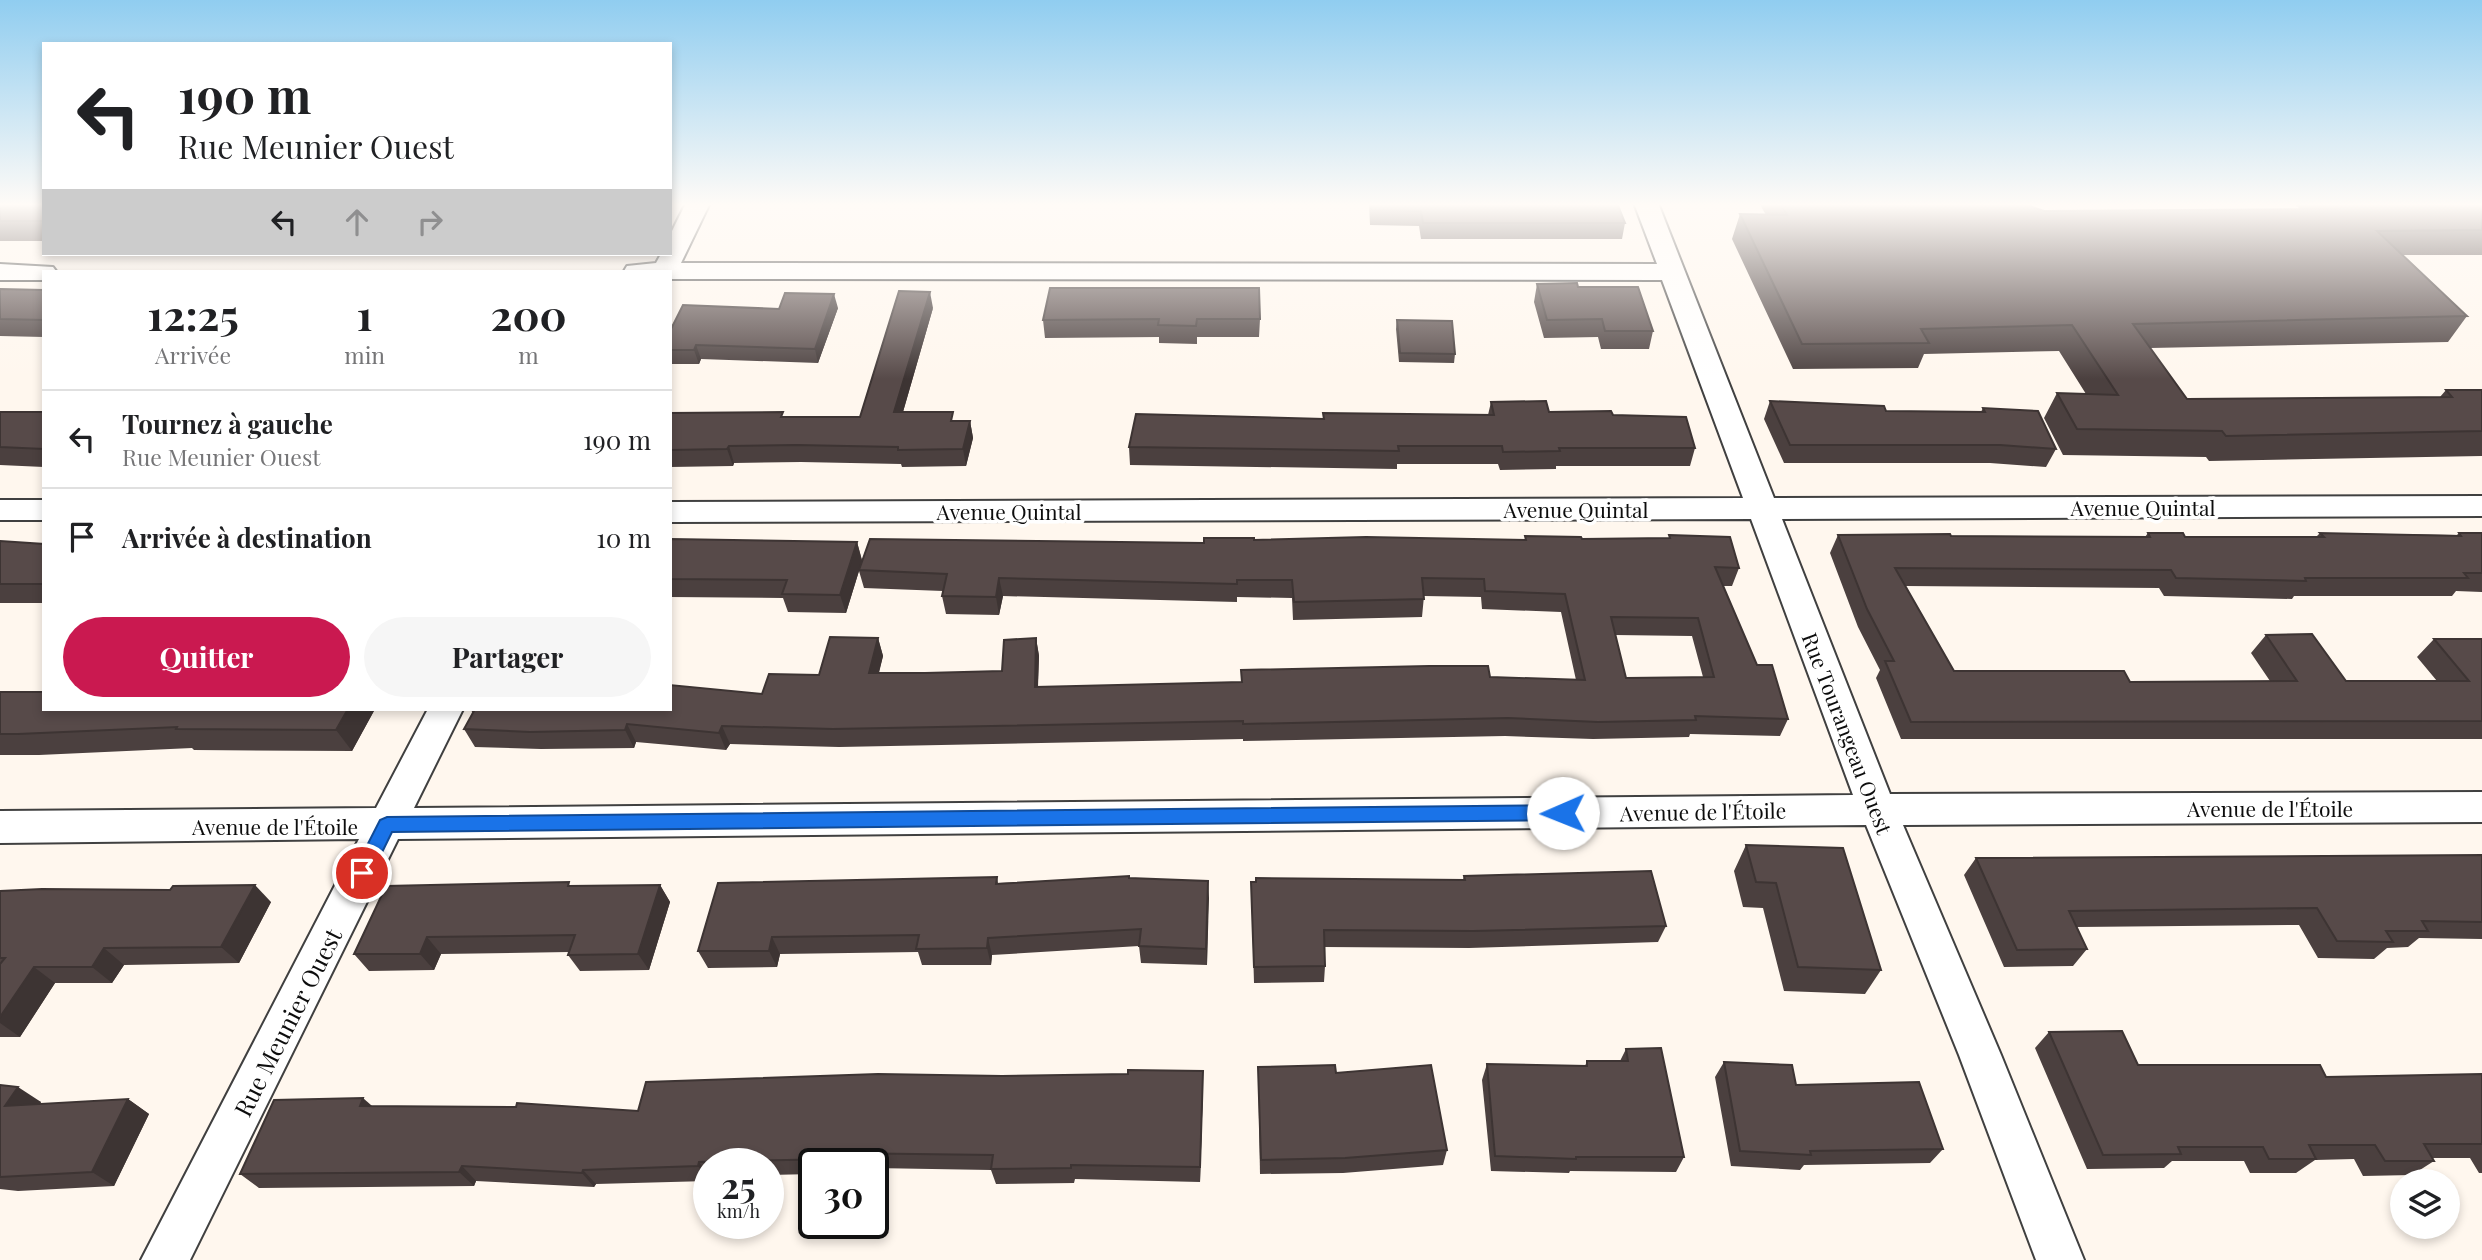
<!DOCTYPE html>
<html lang="fr">
<meta charset="utf-8">
<style>
body{margin:0;font-family:"Playfair Display",serif;background:#f6f6f6;color:#202124;height:100vh;display:flex;flex-direction:column;font-size:26px;white-space:nowrap}
*{box-sizing:border-box;margin:0}
p{font-size:23px;color:#757577}
.icon{flex:none;width:38px;height:38px;fill:none;stroke:currentColor;stroke-width:2;stroke-linecap:round;stroke-linejoin:round}
.map{position:relative;flex:1;overflow:hidden}
.panel{position:absolute;left:42px;top:270px;width:630px;height:441px;display:flex;flex-direction:column;background:#fff;border-radius:0px;box-shadow:0 4px 10px #0003}
.panel>*{flex:none}
.hud{position:absolute;left:42px;top:42px;width:630px;height:214px;border-radius:0px;box-shadow:0 4px 10px #0003;background:#fff;color:#202124;overflow:hidden}
.tools{position:absolute;left:2390px;top:1169px;display:grid;gap:14px}
.tools a{display:grid;place-items:center;width:70px;height:70px;border-radius:50%;background:#fff;box-shadow:0 4px 10px #0003;font-size:35px}
.speed{position:absolute;left:693px;top:1148px;display:flex;gap:14px;font-size:35px;font-weight:700;text-align:center}
.speed>*{display:grid;place-content:center;width:91px;height:91px;border-radius:50%;background:#fff;box-shadow:0 4px 10px #0003;line-height:1}
.speed small{font-size:18px;font-weight:400}
.speed .limit{border:4px solid #111;border-radius:10px;background:#fff;color:#111}
.pin{position:absolute;display:grid;place-items:center;width:60px;height:60px;color:#fff;margin:-30px;border:4px solid #fff;border-radius:50%;box-shadow:0 2px 7px #0007}
.me{position:absolute;width:77px;margin:-38px;rotate:269deg;stroke-linejoin:round;filter:drop-shadow(0 0 5px #0008)}
.turn{display:flex;align-items:center;gap:24px;height:147px;padding:0 21px;font-size:32px}
.turn .icon{width:91px;height:91px;stroke-width:2.5}
.turn b{display:block;font-size:49px;line-height:60px}
.lanes{display:flex;align-items:center;height:66px;padding:0 21px;background:#0003;justify-content:center;gap:35px;direction:ltr}
.lanes .off{opacity:.35}
.eta{display:flex;justify-content:space-evenly;align-items:center;height:119px;text-align:center}
.eta b{font-size:42px;font-weight:700;line-height:49px}
.action{display:flex;gap:14px;margin-top:auto;padding:14px 21px}
.action a{flex:1;height:80px;border-radius:42px;background:#ca1950;color:#fff;font-size:28px;font-weight:700;line-height:80px;text-align:center}
.action a+a{background:#f6f6f6;color:#202124}
ul{padding:0;list-style:none}
li{display:flex;align-items:center;gap:21px;height:98px;padding:0 21px;border-top:2px solid #e0e0e0}
li div{flex:1}
li b{display:block;font-size:26px}
li em{font-style:normal}
.map>svg:first-child{display:block}
</style>
<div class="map">
<svg width="2482" height="1260" viewBox="0 0 2482 1260">
<rect width="100%" height="100%" fill="#fff7ee"/>
<g fill="none" stroke-linecap="round" stroke-linejoin="round">
<defs>
<g id="minor">
<path d="M686,203H710L681,263L1657,264L1634,203H1658L1774,498L2482,496V516L1782,519L1890,794L2482,792V822L1903,825L2001,1055L2084,1260H2036L1959,1055L1866,825L398,839L190,1260H141L359,839L0,843V811L376,808L428,709H463L414,808L1853,795L1751,519L670,522V502L1743,498L1662,280L670,279V271H624L627,266L656,263L661,254H670V235Z"/>
<path d="M0,264L53,267L56,271H44V280H0Z"/>
<rect x="0" y="500" width="44" height="20"/>
</g>
</defs>
<use href="#minor" stroke="#404040" stroke-width="4"/>
<use href="#minor" fill="#fff" fill-rule="evenodd"/>
</g>
<g fill="#4b403f" fill-rule="evenodd">
<rect x="0" y="203" width="44" height="38"/>
<path d="M1369,203H1617L1625,223L1622,239H1421L1419,226L1370,225Z"/>
<path d="M1759,203H2021L2044,211L2300,209L2293,203H2482V255H2403L2467,316L2448,342L2150,348L2187,399L2440,397L2446,390H2482V456L2209,461L2206,457L2063,455L2044,418L2057,393L2086,394L2059,351L1924,354L1918,368L1793,369L1732,239L1740,214L1766,215Z"/>
<path d="M1537,284L1578,287L1653,331L1649,349H1601L1598,337L1544,338L1534,302Z"/>
<path d="M0,289L44,290V337L0,336Z"/>
<path d="M838,308L818,363L701,359L699,364H670V331L779,309Z"/>
<path d="M933,308L903,412L955,421H970L973,438L966,466L902,467L901,464L801,462L734,463L733,466L670,467V413L784,417H860Z"/>
<path d="M1260,319L1259,337H1197V344L1159,343V337L1045,338L1043,320Z"/>
<path d="M1397,320L1455,354L1454,363L1399,362L1396,329Z"/>
<path d="M1770,401L1886,411L1981,412L1983,408L2056,449L2046,467L1990,463H1784L1764,419Z"/>
<path d="M1491,402L1549,412L1613,415L1695,448L1690,466H1556V469L1500,470L1498,464H1397V469L1130,465L1129,447L1323,419L1488,415Z"/>
<path d="M0,412H44V467L0,465Z"/>
<path d="M2148,533L2185,537H2316L2320,533L2457,535L2459,533H2482V592L2456,591L2452,596H2294L2292,599L2164,596L2159,588L1905,586L1954,671L2130,682L2270,681L2251,653L2266,635L2346,681H2437L2417,657L2434,639H2482V739H1901L1876,678L1880,670L1858,627L1830,553L1838,535L2145,537Z"/>
<path d="M1669,535L1739,568L1732,586H1723L1757,665L1788,719L1780,736L1690,734L1689,737L1593,739L1505,736L1243,741V739L839,747L730,744L726,750L636,742L634,748L541,749L475,747L464,729L473,713L470,709H670L762,694L819,675L878,638L883,656L879,673H925L1002,671L1036,638L1039,656L1038,687L1490,677L1576,680L1561,612L1482,609L1481,597L1424,596L1422,617L1293,620L1292,598L1237,597V602L1003,596L999,615L946,614L942,596L943,591L864,588L859,571L846,613L788,612L783,598L670,597V539L857,542L862,560L1254,540H1525V536L1582,539L1669,538ZM1615,635L1692,636L1703,677L1626,678Z"/>
<path d="M0,541L44,544V603H0Z"/>
<path d="M0,692L44,709H375L352,751L194,750L192,748L39,755H0Z"/>
<path d="M1746,845L1881,970L1865,994L1784,991L1763,908L1743,907L1734,871Z"/>
<path d="M2482,855V939L2419,938L2408,947L2387,948L2374,959L2318,958L2299,925L2077,927L2087,949L2073,966L2004,967L1964,875L1976,858Z"/>
<path d="M1464,876L1666,926L1658,942L1469,948L1325,947V966L1324,982L1254,983L1251,882L1463,880Z"/>
<path d="M997,877L998,883L1129,878L1208,881L1207,965L1141,963L1139,946L992,955L991,965H922L918,952L780,954L777,967L708,968L698,951Z"/>
<path d="M660,885L670,902L649,970L580,971L568,955L569,952L441,954L434,970L369,971L354,954L571,886Z"/>
<path d="M0,891L271,902L239,963L124,965L112,983H55L20,1037H0Z"/>
<path d="M2049,1032L2138,1065L2326,1077L2482,1074V1173H2479L2470,1158H2433L2434,1161L2412,1175L2363,1176L2354,1159L2315,1160L2296,1173H2250L2244,1161H2172L2164,1168L2087,1169L2035,1048Z"/>
<path d="M1626,1049L1684,1157L1676,1172L1570,1171L1569,1173L1491,1171L1482,1080L1487,1064L1585,1066L1587,1061H1620Z"/>
<path d="M1724,1062L1796,1085L1943,1149L1930,1163L1804,1165L1800,1170L1731,1166L1715,1077Z"/>
<path d="M1258,1067L1336,1073L1447,1150L1443,1165L1343,1173L1260,1174Z"/>
<path d="M0,1085L41,1102L40,1104L128,1099L149,1114L114,1186L18,1191L0,1189Z"/>
<path d="M1203,1086L1200,1182L1075,1179L1074,1183L996,1184L991,1170L873,1168V1164H814V1174L768,1175V1164H709L708,1181L596,1184L594,1187L476,1181L474,1186L259,1188L240,1174L372,1106L638,1111Z"/>
</g>
<g fill="#3d3433">
<path d="M930,292L933,308L898,429L894,412Z"/>
<path d="M834,294L838,308L818,363L815,349Z"/>
<path d="M696,345L701,359L699,364L694,350Z"/>
<path d="M970,421L973,438L966,466L963,449Z"/>
<path d="M729,446L734,463L733,466L727,449Z"/>
<path d="M857,542L862,561L846,613L840,595Z"/>
<path d="M999,578L1003,596L999,615L996,597Z"/>
<path d="M878,638L883,656L874,690L869,673Z"/>
<path d="M1036,638L1039,656L1037,705L1035,687Z"/>
<path d="M348,709H375L352,751L336,730Z"/>
<path d="M627,724L636,742L634,748L625,730Z"/>
<path d="M722,726L730,744L726,750L719,733Z"/>
<path d="M1208,881L1209,898L1207,965L1206,949Z"/>
<path d="M255,885L271,902L239,963L221,947Z"/>
<path d="M660,885L670,902L649,970L638,954Z"/>
<path d="M427,937L441,954L434,970L420,954Z"/>
<path d="M772,937L780,954L777,967L769,951Z"/>
<path d="M988,938L992,955L991,965L987,948Z"/>
<path d="M104,948L124,965L112,983L92,967Z"/>
<path d="M34,967L55,983L20,1037L0,1023V1017Z"/>
<path d="M1203,1071V1086L1200,1182V1167Z"/>
<path d="M18,1087L41,1102L28,1121L5,1106Z"/>
<path d="M363,1098L380,1113L360,1106Z"/>
<path d="M128,1099L149,1114L114,1186L92,1172Z"/>
<path d="M836,1153L842,1164H838L835,1159Z"/>
<path d="M699,1162L709,1176L708,1181L698,1166Z"/>
<path d="M462,1166L476,1181L474,1186L459,1172Z"/>
<path d="M583,1170L596,1184L594,1187L582,1173Z"/>
</g>
<g fill="#574a49" stroke="#3d3433" stroke-width="2" fill-rule="evenodd">
<rect x="0" y="203" width="44" height="18"/>
<path d="M1371,203H1617L1625,223H1423L1421,211L1371,210Z"/>
<path d="M1780,203H2021L2044,211L2340,209L2333,203H2482V230L2377,231L2467,316L2133,324L2187,399L2452,397L2446,390H2482V431L2226,436L2222,431L2077,429L2057,393L2118,395L2072,325L1921,329L1929,343L1802,344L1740,214L1787,215Z"/>
<path d="M1577,283L1578,287H1638L1653,331H1605L1602,319L1547,320L1537,284Z"/>
<path d="M1050,288H1259L1260,319H1197L1196,326L1158,325L1159,319L1043,320Z"/>
<path d="M0,289L44,290V320L0,319Z"/>
<path d="M899,291L930,292L894,412H953L951,421H970L963,449L898,450V447L796,445L729,446L727,449L670,450V413L783,412L781,417H860Z"/>
<path d="M785,293L834,294L815,349L696,345L694,350H670V331L683,305L779,309Z"/>
<path d="M1397,320L1452,321L1455,354L1400,353Z"/>
<path d="M1546,401L1549,412L1611,411L1613,415L1686,417L1695,448H1559L1560,451L1503,452L1502,446H1398L1399,451L1129,447L1136,414L1324,419L1323,413L1494,415L1491,402Z"/>
<path d="M1770,401L1884,406L1886,411L1985,412L1983,408L2038,411L2056,449L2000,445H1790Z"/>
<path d="M0,412H44V449L0,447Z"/>
<path d="M2148,533H2183L2185,537H2324L2320,533L2461,536L2459,533H2482V573H2464L2468,578H2305L2306,581L2176,578L2171,570L1895,568L1954,671H2124L2130,682L2297,681L2266,635L2312,634L2346,681H2469L2434,639H2482V721L1911,722L1885,661H1894L1867,609L1838,535L1950,534L1951,536L2150,537Z"/>
<path d="M1669,535L1730,537L1739,568L1715,567L1757,665H1772L1788,719L1695,716L1696,720L1598,722L1508,718L1243,724V721L833,729L722,726L719,733L627,724L625,730L530,732L464,729L475,709H670V685L762,694L769,674L819,675L830,637L878,638L869,673H925L1002,671L1004,640L1036,638L1035,687L1242,682L1241,670L1429,666H1488L1490,677L1585,680L1565,594L1485,591L1484,579L1422,578L1424,599L1294,602L1292,580H1237V584L999,578L996,597L942,596L947,574L859,570L870,539L1204,543V538H1254V540L1366,537L1526,540L1525,536L1581,537L1582,539L1670,538ZM1611,617L1698,618L1714,677L1626,678Z"/>
<path d="M670,539L857,542L840,595L782,594L787,580L670,579Z"/>
<path d="M0,541L44,544V584H0Z"/>
<path d="M0,692H44V709H348L336,730L176,729L177,727L18,734H0Z"/>
<path d="M1746,845L1843,848L1881,970L1798,967L1776,883L1756,882Z"/>
<path d="M2482,855V922L2422,921L2428,931H2386L2393,942L2337,941L2317,908L2069,911L2087,949L2017,950L1976,858Z"/>
<path d="M1651,871L1666,926L1473,931L1324,930L1325,966L1254,967L1251,882H1256V878L1465,880L1464,876Z"/>
<path d="M1129,876V878L1208,881L1206,949L1139,946L1141,929L988,938L987,948L916,949L919,935L772,937L769,951H698L718,883L997,877L996,884Z"/>
<path d="M569,882L568,886L660,885L638,954L568,955L575,935L427,937L420,954H354L386,886Z"/>
<path d="M255,885L221,947L104,948L92,967H34L0,1017V964L5,958H0V891L42,889L170,890L173,886Z"/>
<path d="M2122,1031L2138,1065H2320L2326,1077L2482,1074V1144H2424L2434,1161H2385L2375,1145H2309L2316,1159H2269L2263,1147H2178L2181,1154L2103,1155L2049,1032Z"/>
<path d="M1661,1048L1684,1157H1576V1159L1495,1156L1487,1064L1587,1066V1061H1628L1626,1049Z"/>
<path d="M1724,1062L1792,1065L1796,1085L1919,1082L1943,1149L1810,1151L1811,1155L1740,1151Z"/>
<path d="M1335,1065L1336,1073L1431,1065L1447,1150L1345,1158L1261,1160L1258,1067Z"/>
<path d="M1128,1070L1203,1071L1200,1167L1071,1165V1168L991,1169L993,1155L836,1153L835,1159L699,1162L698,1166L583,1170L582,1173L462,1166L459,1172L240,1174L274,1100L363,1098L360,1106L516,1107L517,1103L638,1111L646,1082L878,1074L1002,1076L1128,1074Z"/>
<path d="M0,1085L18,1087L5,1106L128,1099L92,1172L0,1177Z"/>
</g>
<linearGradient id="sky" x2="0" y2="1"><stop stop-color="#90cdf0"/><stop offset="0.54" stop-color="#fffbf7"/><stop offset="1" stop-color="#fffbf7" stop-opacity="0"/></linearGradient>
<rect width="2482" height="379" fill="url(#sky)"/>
<path fill="#1a73e8" stroke="#114b97" stroke-width="2" d="M1563,805L1570,807L1572,813L1570,818L1563,820L392,832L369,879L362,881L356,879L353,873L380,820L387,817Z"/>
<g text-anchor="middle" dominant-baseline="central" stroke-width="7" stroke-linejoin="round" paint-order="stroke">
<g font-size="21" fill="#0d0d0d" stroke="#fff">
<text x="2143" y="507">Avenue Quintal</text>
<text x="1576" y="509">Avenue Quintal</text>
<text x="1009" y="511">Avenue Quintal</text>
<text transform="translate(1848 733) rotate(69)">Rue Tourangeau Ouest</text>
<text x="2270" y="808">Avenue de l'Étoile</text>
<text transform="translate(1703 811) rotate(-1)">Avenue de l'Étoile</text>
<text x="275" y="826">Avenue de l'Étoile</text>
</g>
<g font-size="24" fill="#0d0d0d" stroke="#fff">
<text transform="translate(287 1022) rotate(-63)">Rue Meunier Ouest</text>
</g>
</g>
</svg>
<div class="tools">
<a><svg class="icon" aria-label="layers" viewBox="0 0 24 24"><path d="M12 4l9 5-9 5-9-5zM3 14l9 5 9-5"/></svg></a>
</div>
<div class="speed"><div>25<small>km/h</small></div><div class="limit">30</div></div>
<div class="pin" style="left:362px;top:873px;background:#d93025"><svg class="icon" aria-label="arrive" viewBox="0 0 24 24"><path d="M6 21V4h12l-3 4 3 4H6"/></svg></div>
<svg class="me" style="left:1563px;top:813px" viewBox="-20 -20 40 40"><circle r="19" fill="#fff"/><path d="M0-13L10 11 0 6-10 11z" fill="#1a73e8"/></svg>
<div class="hud">
<div class="turn"><svg class="icon" aria-label="left" viewBox="0 0 24 24"><path d="M17 20v-9H6M10 6l-5 5 5 5"/></svg><div><b>190 m</b>Rue Meunier Ouest</div></div>
<div class="lanes"><svg class="icon" aria-label="left" viewBox="0 0 24 24"><path d="M17 20v-9H6M10 6l-5 5 5 5"/></svg><svg class="icon off" aria-label="ahead" viewBox="0 0 24 24"><path d="M12 20V5M6 11l6-6 6 6"/></svg><svg class="icon off" aria-label="right" viewBox="0 0 24 24"><path d="M7 20v-9h11M14 6l5 5-5 5"/></svg></div>
</div>
<section class="panel">
<div class="eta">
<div><b>12:25</b><p>Arrivée</p></div>
<div><b>1</b><p>min</p></div>
<div><b>200</b><p>m</p></div>
</div>
<ul>
<li><svg class="icon" aria-label="left" viewBox="0 0 24 24"><path d="M17 20v-9H6M10 6l-5 5 5 5"/></svg><div><b>Tournez à gauche</b><p>Rue Meunier Ouest</p></div><em>190 m</em></li>
<li><svg class="icon" aria-label="arrive" viewBox="0 0 24 24"><path d="M6 21V4h12l-3 4 3 4H6"/></svg><div><b>Arrivée à destination</b></div><em>10 m</em></li>
</ul>
<div class="action"><a>Quitter</a><a>Partager</a></div>
</section>
</div>
